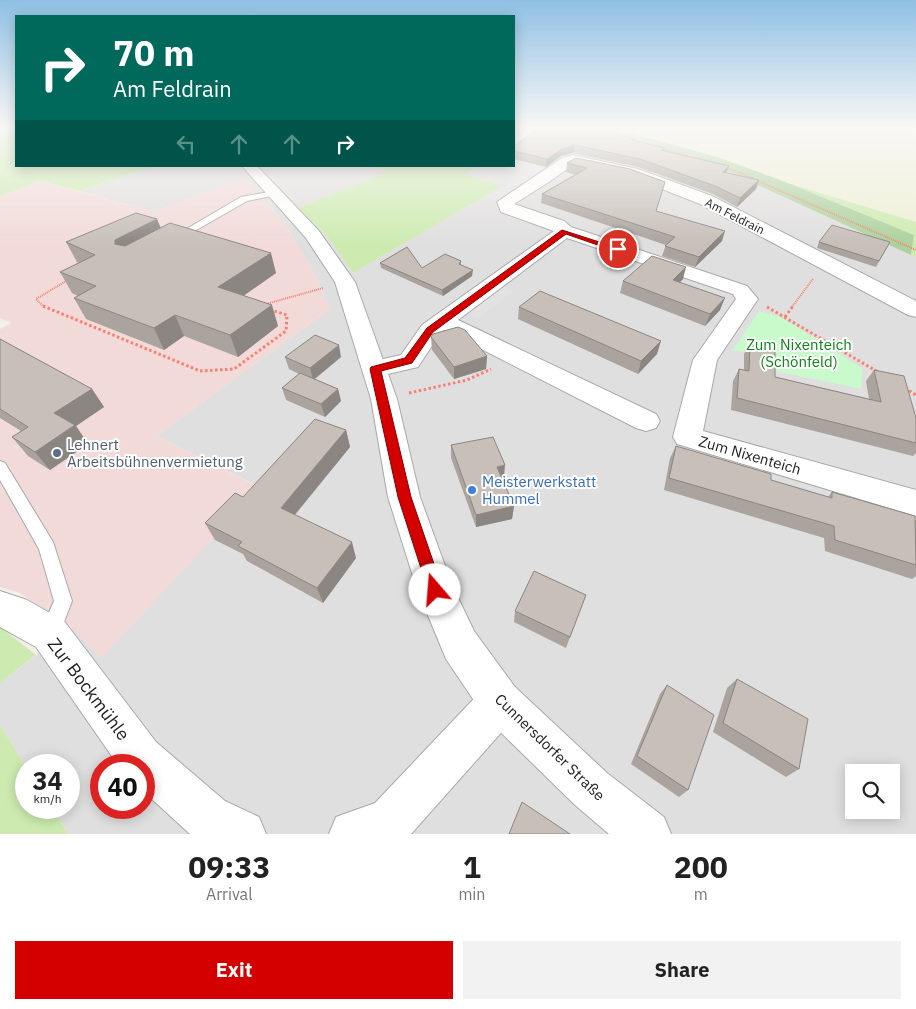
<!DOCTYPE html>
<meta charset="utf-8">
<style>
body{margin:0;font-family:"IBM Plex Sans",sans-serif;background:#f2f2f2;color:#222;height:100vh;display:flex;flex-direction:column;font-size:19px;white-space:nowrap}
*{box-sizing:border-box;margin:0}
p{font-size:16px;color:#767676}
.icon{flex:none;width:28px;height:28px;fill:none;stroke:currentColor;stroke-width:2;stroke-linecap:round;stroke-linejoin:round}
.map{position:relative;height:834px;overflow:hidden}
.side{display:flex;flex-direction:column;background:#fff;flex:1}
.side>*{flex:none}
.hud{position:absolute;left:15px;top:15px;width:500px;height:152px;border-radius:0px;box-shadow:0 2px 12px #0003;background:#00695c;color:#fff;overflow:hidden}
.fabs{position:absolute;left:845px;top:764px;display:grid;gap:10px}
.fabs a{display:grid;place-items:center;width:55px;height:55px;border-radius:0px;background:#fff;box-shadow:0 2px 12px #0003;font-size:25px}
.speed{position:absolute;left:15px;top:754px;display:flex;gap:10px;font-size:25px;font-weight:700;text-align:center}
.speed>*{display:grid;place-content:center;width:65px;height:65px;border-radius:50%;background:#fff;box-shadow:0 2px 12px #0003;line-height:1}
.speed small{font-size:12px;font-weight:400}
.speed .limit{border:8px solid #d22;background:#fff;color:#111}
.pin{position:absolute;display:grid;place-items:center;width:42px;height:42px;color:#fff;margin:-21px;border:2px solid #fff;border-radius:50%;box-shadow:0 1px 5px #0007}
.me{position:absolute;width:55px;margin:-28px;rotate:342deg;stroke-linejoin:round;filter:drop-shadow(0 0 4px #0008)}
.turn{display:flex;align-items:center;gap:18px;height:105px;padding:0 15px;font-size:22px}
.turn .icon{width:65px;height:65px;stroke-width:2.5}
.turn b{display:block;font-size:35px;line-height:42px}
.lanes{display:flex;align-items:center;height:48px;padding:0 15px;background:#0003;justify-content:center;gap:25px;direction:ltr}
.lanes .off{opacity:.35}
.eta{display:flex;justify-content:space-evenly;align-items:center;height:85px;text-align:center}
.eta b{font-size:30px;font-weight:700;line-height:35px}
.cta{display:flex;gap:10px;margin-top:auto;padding:10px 15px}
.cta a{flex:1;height:58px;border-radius:0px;background:#d40000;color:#fff;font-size:20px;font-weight:700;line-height:58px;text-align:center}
.cta a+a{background:#f2f2f2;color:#222}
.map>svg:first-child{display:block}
</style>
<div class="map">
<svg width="916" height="834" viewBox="0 0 916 834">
<rect width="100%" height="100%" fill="#f2efe9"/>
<path fill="#e0dfdf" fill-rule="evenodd" d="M538,128L658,150L729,172L916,257V834H68L52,808H69V765H26V767L0,725V683L72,628L101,658L260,487L156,436L330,309L314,273L288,229L245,178L154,212L79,191L156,166H374L387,172L298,208L327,236L353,273L501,186L465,174L477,166H514V144ZM101,765H144V808H101ZM854,772H891V810H854Z"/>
<path fill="#f2dad9" d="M245,178L288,229L314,273L330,309L156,436L261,488L101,658L72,628L20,593L0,587V329L12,323L0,318V196L40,181L154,212Z"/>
<path fill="#eef0d5" d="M600,128H916V222L778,179L716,157L645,137Z"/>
<g fill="#cdebb0">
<path d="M0,128H16V166H156L79,191L40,181L0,196Z"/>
<path d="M374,166H477L466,174L502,186L353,273L327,236L298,208L387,172Z"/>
<path d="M778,180L916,222V257L911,255L914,235Z"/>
<path d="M0,627L36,655L0,683Z"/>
<path d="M0,725L26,767V808H52L68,834H0Z"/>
</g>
<path fill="#add19e" d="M550,128H600L645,137L717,157L778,179L914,235L911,255L729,172L658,150Z"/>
<path fill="#c8facc" d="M759,311L781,317L862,368L861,389L776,371L778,360L733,350Z"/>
<g fill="#e2e2e2">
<path d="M545,160L559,163L541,177L497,201L484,197L527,174Z"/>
<path d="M495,283L514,291L478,318L458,310Z"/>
</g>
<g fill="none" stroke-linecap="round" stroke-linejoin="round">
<defs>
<g id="service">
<path d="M274,191L278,193L277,195L247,201L179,240L171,238L241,197Z"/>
<path d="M0,461L5,463L53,542L72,601L57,640L50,642L43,640L40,633L54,601L39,549L0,480Z"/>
</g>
<g id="minor">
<path d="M573,155L638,169L712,196L916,301V317L908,315L700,204L629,176L574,164L549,182L514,204L564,221L571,227L747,286L758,299L717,360L703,431L916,490V516L677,444L673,437L693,360L736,299L733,294L567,238L458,320L656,414L660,421L656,428L646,431L636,428L444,330L439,335L418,367L375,377L366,375L362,369L366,363L401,355L422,325L554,231L501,212L497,202L562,158Z"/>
<path d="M0,591L27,600L64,621L156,742L225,801L259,817L266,834H190L144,792V765H118L36,647L0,627Z"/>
<path d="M500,681L515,687L521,702L515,717L411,834H329L336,817L375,803L485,687Z"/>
</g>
<path id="tertiary" d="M242,166H257L319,231L355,282L397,399L420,497L452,585L474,631L515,687L607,773L664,817L671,834H609L575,805L485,717L446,659L417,589L388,497L371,399L335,282L306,238Z"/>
</defs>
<use href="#service" stroke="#a9a9a9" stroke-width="2"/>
<use href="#minor" stroke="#a9a9a9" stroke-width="2"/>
<use href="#tertiary" stroke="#a9a9a9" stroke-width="2"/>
<g stroke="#fa8072" stroke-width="2" stroke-dasharray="1 1" stroke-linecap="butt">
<path d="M662,148L706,161"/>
<path d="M726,167L916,250"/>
<path d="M266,304L323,288"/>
<path d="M44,307L36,299L68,280"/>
<path d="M792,307L813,279"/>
</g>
<g stroke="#fa8072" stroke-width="3" stroke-dasharray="2.5 2.5" stroke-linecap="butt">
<path d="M43,306L200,371L234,369L286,331L287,315L271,310"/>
<path d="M767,307L878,372"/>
<path d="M785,317L793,306"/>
<path d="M905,388L916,395"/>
<path d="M409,393L467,380L491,369"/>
</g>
<use href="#service" fill="#fff" fill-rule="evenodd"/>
<use href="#minor" fill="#fff" fill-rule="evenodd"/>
<use href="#tertiary" fill="#fff" fill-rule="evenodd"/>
</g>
<g fill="#aba49e">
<path d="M634,141L665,148L664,151L727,173L759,180L756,189L737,207L713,194L638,167L573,153L561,156L546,167L514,159V147Z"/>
<path d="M576,158L656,211L722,241L695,267L662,256L666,245L541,203L542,194L576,175L566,172L567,163Z"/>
<path d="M161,228L276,273L244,295L278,326L238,357L184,336L164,350L86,319L74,298L78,296L72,293L60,272L79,263L77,262L66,242Z"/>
<path d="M819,242H890L876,267L817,248Z"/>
<path d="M461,261V265L472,276L443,296L381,268L380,263L422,268Z"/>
<path d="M683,279L680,282L720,310L705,326L620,293L623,281Z"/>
<path d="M519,307L657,354L638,374L518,319Z"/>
<path d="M431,337L487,356L486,369L454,379L432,350Z"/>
<path d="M0,339L92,389L104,407L76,426L88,444L50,470L28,456L12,437L21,431L0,418Z"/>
<path d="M750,343L775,377L869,399L866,381L874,370L916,418V453L913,456L731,410L733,381L739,369L744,370V354Z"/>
<path d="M285,357H341L315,379L338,389L341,401L325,417L286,400L282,388L299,374L289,369Z"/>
<path d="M346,430L350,447L295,515L356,558L323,603L247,561L243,554L215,540L205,523L243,497Z"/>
<path d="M451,445L504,477L501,478L514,506L512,519L476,527L451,458Z"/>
<path d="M676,446L771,480L828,497L832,492L916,520V576L912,579L825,551L824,538L664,490L670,458Z"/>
<path d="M586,595L566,648L514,622L515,611Z"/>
<path d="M737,679L799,769L786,777L713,732L727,688Z"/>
<path d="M667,685L688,790L679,797L631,764L660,694Z"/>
</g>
<g fill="#8b8681">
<path d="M575,145L573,153L561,156L546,167L547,159L562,149Z"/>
<path d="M729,166L726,174L723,172Z"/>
<path d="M759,180L756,189L737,207L740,198Z"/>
<path d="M157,219L165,238L124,260L115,244V240Z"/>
<path d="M725,231L722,241L695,267L699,257Z"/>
<path d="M271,253L276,273L226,308L218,287Z"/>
<path d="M686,267L683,279L670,292L673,280Z"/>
<path d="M473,270L472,276L443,296L442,290Z"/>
<path d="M725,298L720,310L705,326L710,314Z"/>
<path d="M272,305L278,326L238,357L230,335Z"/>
<path d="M175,315L184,336L164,350L154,328Z"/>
<path d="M661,341L657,354L638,374L641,361Z"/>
<path d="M339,345L341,357L313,380L310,368Z"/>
<path d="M487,356L486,369L454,379V367Z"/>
<path d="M92,389L104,407L76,426L88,444L50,470L35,452L54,413Z"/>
<path d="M338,389L341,401L325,417L321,404Z"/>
<path d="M346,430L350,447L287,524L281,508Z"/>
<path d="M505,465L504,477L496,479L497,467Z"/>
<path d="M514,506L512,519L476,527V515Z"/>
<path d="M352,542L356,558L323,603L317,588Z"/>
</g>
<g fill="#c7bfb8" stroke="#8b8681">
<path d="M537,128H586L635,139L632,140L665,148L661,150L729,166L723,172L759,180L740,198L715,186L640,159L575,145L562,149L547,159L514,151V147Z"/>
<path d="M576,158L630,169L665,182L656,211L725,231L699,257L665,246L675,237L542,194L587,168L567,163Z"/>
<path d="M136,213L157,219L115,240V244L125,246L170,223L271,253L218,287L272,305L230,335L175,315L154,328L74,298L96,286L60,272L95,255L66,242Z"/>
<path d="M832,225L890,242L879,261L819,242Z"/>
<path d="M407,247L422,268L445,254L461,261L459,264L473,270L442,290L380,263Z"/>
<path d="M652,256L686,267L673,280L725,298L710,314L623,281Z"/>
<path d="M540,291L661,341L641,361L519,307Z"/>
<path d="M458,327L465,330L487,356L454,367L431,337L433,334Z"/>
<path d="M315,335L339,345L310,368L285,357Z"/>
<path d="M0,339L92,389L54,413L75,425L35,452L12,437L28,427L0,409Z"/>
<path d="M750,343L775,348V377L881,402L874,370L904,376L916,418V443L737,398L739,369L749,371Z"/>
<path d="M300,373L338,389L321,404L282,388Z"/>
<path d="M315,419L346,430L281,508L352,542L317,588L238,546L242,542L205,523L235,493L243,497Z"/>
<path d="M493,437L505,465L497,467L514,506L476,515L451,445Z"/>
<path d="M676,446L771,474V480L832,498V492L915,516L916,565L835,540L834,526L669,478Z"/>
<path d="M534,571L586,595L570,637L515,611Z"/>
<path d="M737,679L808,719L799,769L723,723Z"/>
<path d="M667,685L714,715L688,790L637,756Z"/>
<path d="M522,802L570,834H509Z"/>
</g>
<linearGradient id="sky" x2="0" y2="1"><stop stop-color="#8fc0e4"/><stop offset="0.52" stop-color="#f9f8f5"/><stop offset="1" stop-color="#f9f8f5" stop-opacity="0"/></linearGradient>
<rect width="916" height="245" fill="url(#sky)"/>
<path fill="#d40000" stroke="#8a0000" d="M562,230L621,249L615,251L566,234L433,332L412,363L381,371L411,497L443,590L441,594L435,596L430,594L428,590L398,497L370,369L371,367L405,358L427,328Z"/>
<circle fill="#5c6f8a" stroke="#fff" stroke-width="2" cx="57" cy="453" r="5"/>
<circle fill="#3f7fe0" stroke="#fff" stroke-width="2" cx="472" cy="490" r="5"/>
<g text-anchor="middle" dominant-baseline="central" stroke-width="4" stroke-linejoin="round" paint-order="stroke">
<g font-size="12" fill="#222" stroke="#fff">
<text transform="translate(735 216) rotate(27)">Am Feldrain</text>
</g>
<g font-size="15" fill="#0c8416" stroke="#fff">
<text x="799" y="344">Zum Nixenteich<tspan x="799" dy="17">(Schönfeld)</tspan></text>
</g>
<g font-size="15" fill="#4e5e75" stroke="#fff" text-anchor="start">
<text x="67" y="444">Lehnert<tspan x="67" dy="17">Arbeitsbühnenvermietung</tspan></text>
</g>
<g font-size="15" fill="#222" stroke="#fff">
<text transform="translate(750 455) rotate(16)">Zum Nixenteich</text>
<text transform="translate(550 747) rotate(44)">Cunnersdorfer Straße</text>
</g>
<g font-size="15" fill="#366cbe" stroke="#fff" text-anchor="start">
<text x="482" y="481">Meisterwerkstatt<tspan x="482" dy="17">Hummel</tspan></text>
</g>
<g font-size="18" fill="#222" stroke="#fff">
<text transform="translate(89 689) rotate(53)">Zur Bockmühle</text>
</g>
</g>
</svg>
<div class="fabs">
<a><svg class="icon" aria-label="search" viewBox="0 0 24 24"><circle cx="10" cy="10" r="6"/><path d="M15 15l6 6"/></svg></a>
</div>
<div class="speed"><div>34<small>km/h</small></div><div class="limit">40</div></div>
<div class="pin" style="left:618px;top:249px;background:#d93025"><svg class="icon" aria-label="arrive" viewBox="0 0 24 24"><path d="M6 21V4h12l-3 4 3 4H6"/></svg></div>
<svg class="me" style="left:435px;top:590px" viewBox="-20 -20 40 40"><circle r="19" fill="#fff"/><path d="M0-13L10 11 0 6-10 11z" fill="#d40000"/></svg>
<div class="hud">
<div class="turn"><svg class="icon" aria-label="right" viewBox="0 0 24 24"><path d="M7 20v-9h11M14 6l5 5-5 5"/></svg><div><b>70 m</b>Am Feldrain</div></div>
<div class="lanes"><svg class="icon off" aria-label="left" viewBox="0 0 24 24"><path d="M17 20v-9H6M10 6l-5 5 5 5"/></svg><svg class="icon off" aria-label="ahead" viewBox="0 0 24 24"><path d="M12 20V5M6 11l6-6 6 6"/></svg><svg class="icon off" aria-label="ahead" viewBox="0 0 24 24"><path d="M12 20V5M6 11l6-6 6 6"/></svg><svg class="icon" aria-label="right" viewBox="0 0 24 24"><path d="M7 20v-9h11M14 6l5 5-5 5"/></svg></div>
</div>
</div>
<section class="side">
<div class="eta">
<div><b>09:33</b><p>Arrival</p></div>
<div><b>1</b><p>min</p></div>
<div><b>200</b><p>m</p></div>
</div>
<div class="cta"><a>Exit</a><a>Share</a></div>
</section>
